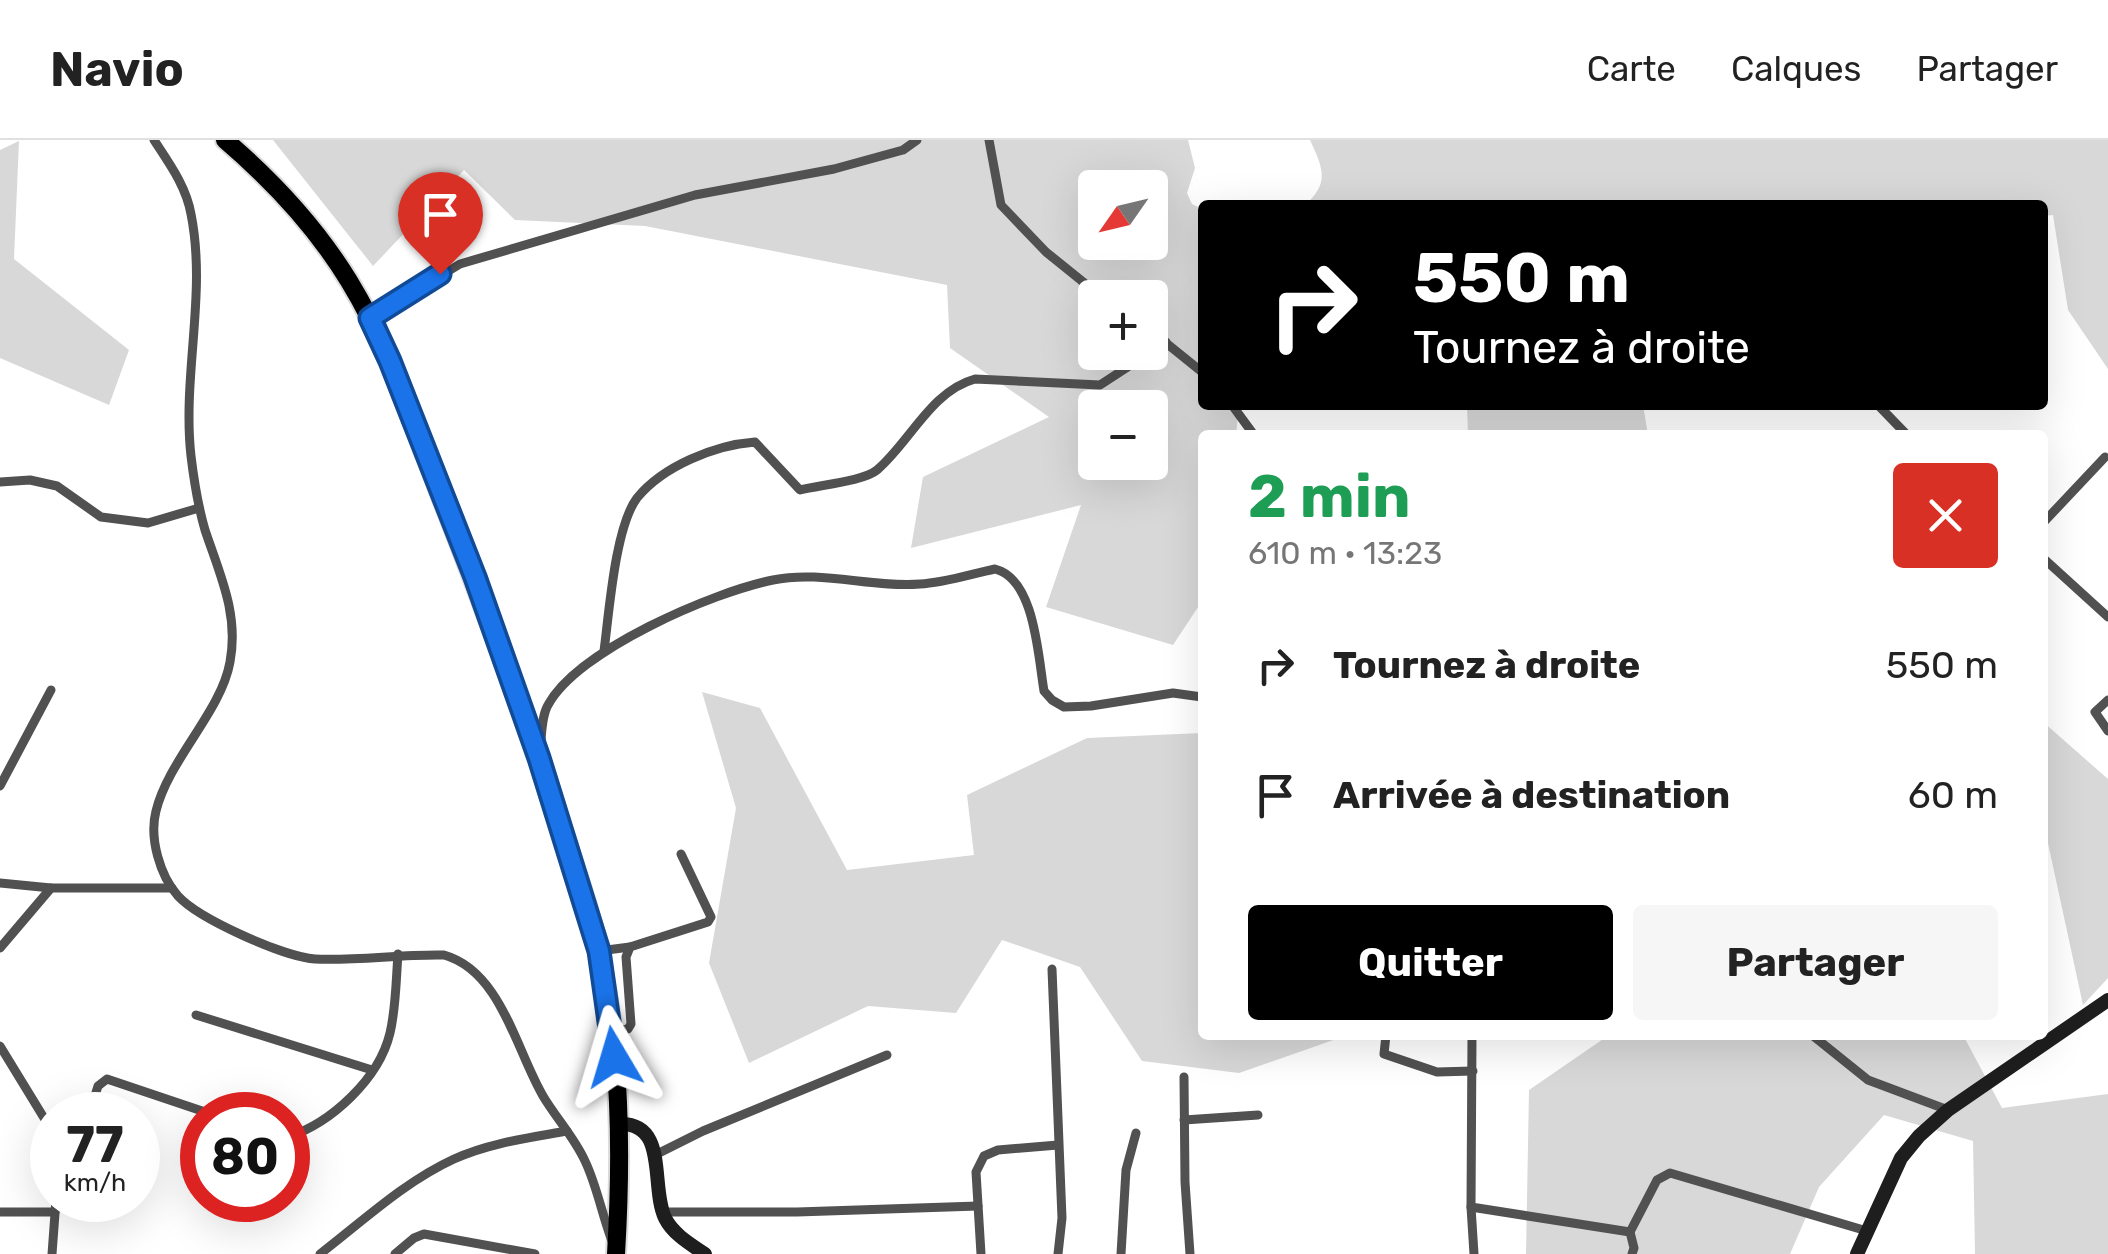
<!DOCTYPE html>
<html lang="fr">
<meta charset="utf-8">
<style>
body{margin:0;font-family:Rubik,sans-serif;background:#f6f6f6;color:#222;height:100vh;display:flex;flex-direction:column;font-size:38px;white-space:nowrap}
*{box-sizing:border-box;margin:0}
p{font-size:32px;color:#767676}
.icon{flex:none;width:55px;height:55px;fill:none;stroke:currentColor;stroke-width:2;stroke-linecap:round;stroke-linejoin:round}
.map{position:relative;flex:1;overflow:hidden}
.side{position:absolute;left:1198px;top:290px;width:850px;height:610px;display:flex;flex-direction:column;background:#fff;border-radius:10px;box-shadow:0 10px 40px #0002}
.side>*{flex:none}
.hud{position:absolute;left:1198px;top:60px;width:850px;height:210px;border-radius:10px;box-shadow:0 10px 40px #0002;background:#000;color:#fff;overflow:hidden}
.needle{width:65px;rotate:236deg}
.fabs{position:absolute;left:1078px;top:30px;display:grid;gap:20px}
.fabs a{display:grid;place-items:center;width:90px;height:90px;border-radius:10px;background:#fff;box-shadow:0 10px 40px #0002;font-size:50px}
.speed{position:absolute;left:30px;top:952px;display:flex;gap:20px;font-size:50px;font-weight:700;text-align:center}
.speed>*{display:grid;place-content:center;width:130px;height:130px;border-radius:50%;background:#fff;box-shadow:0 10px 40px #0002;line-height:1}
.speed small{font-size:25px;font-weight:400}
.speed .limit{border:15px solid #d22;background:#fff;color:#111}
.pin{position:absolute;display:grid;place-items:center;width:85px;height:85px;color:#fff;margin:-102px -42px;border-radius:50% 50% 50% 0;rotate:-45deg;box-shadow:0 0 10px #0007}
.pin .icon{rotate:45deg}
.me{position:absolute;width:110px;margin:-55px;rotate:353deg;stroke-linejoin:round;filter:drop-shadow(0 0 8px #0008)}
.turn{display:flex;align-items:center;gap:35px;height:210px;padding:0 50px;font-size:45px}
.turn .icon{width:130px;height:130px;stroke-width:2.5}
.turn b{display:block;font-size:70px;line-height:85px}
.round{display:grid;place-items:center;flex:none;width:105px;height:105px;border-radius:10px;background:#f6f6f6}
.headline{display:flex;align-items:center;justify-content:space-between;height:170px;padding:0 50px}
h1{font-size:60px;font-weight:700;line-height:75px;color:#1e9e55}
.primary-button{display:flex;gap:20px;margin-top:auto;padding:20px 50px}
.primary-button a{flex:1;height:115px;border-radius:10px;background:#000;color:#fff;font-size:40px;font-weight:700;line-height:115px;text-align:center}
.primary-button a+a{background:#f6f6f6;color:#222}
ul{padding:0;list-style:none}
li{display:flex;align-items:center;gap:30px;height:130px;padding:0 50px}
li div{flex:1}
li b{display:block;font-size:38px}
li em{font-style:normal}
header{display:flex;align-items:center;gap:60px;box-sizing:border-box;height:140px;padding:0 50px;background:#fff;border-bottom:2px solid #e0e0e0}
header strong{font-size:48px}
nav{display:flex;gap:55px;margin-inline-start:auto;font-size:35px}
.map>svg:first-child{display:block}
</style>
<header>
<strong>Navio</strong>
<nav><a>Carte</a><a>Calques</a><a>Partager</a></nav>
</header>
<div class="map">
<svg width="2108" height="1114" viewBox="0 0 2108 1114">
<rect width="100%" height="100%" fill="#fff"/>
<g fill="#d8d8d8" fill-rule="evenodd">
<path d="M273,0H1188L1195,28L1187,53L1192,64L1202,69V265H1239L1236,295H1202V461L1173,505L1046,467L1081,365L911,408L923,337L1049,277L950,208L947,145L645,86L515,80L464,30L373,126ZM1095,48H1150V102H1095ZM1095,158H1150V212H1095ZM1095,268H1150V322H1095Z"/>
<path d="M1310,0H2108V229L2068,170L2053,75L2043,76L2042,65H1305C1330,43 1323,28 1310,0Z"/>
<path d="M19,1L14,119L129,210L109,265L0,218V10Z"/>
<path d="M1467,265H1643L1648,295H1468Z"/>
<path d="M702,552L760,568L847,730L974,715L967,655L1087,598L1202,593V895L1342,897L1239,933L1142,921L1080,827L1002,800L956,873L868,866L749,923L709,823L736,668Z"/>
<path d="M2042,581L2108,639V838L2083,865L2043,680Z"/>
<path d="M1609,895H1963L2002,968L2108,954V1114H1975L1973,1001L1884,975L1819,1047L1790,1114H1526L1529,950Z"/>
</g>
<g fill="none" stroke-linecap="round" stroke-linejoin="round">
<defs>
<path id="highway" d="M225,0C273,41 316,87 349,141C390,208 413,283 441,356C483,464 524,572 560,683C574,726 590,769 599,813C621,911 622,1014 616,1114"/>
</defs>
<use href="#highway" stroke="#dbdbdb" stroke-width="22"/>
<g stroke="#515151" stroke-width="9">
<path d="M154,0C169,23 186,46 191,74C207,154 182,236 191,316C194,341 198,366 205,390C220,435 239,474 230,522C221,572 169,619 156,671C149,698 160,736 178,756C199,779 284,817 315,819C357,821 401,814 444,815C501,831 516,910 543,956C556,978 574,997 585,1021C597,1046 602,1075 612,1101"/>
<path d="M989,0L1001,65L1046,112L1103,158"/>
<path d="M371,178L460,124L695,55L834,29L903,10L917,0"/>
<path d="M1150,190L1202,232"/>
<path d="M1232,265L1254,295"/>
<path d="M1878,265L1907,295"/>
<path d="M0,342L30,340L57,346L101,377L148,383L199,368"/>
<path d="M2042,384L2105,317"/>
<path d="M2042,417L2108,477"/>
<path d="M604,511C609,474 615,387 637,358C663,326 715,305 755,302L800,350C819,345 864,341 877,330C910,302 931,251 975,239L1100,245L1166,202"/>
<path d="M2108,560L2095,572L2108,591"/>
<path d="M540,610C542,596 541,577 548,565C578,510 713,452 773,440C821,430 872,448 920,444C944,443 971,434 995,429C1035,439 1038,516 1044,551L1052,560L1064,567L1091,566L1173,553L1202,557"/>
<path d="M0,646L51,550"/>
<path d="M0,743L51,748H172"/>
<path d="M0,808L51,748"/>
<path d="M599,811L630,807"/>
<path d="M1052,829L1062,1078L1058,1114"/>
<path d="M196,875L372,930"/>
<path d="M612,891L628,889L631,884L626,817L630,807L708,782L711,777L681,714"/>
<path d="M1386,895L1384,914L1437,932L1473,931"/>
<path d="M1472,895L1471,1067L1630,1092L1657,1040L1670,1033L1867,1091"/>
<path d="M1812,895L1868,940L1948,970"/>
<path d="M0,906L52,991"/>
<path d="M1184,937L1185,1042L1190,1114"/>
<path d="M89,975L98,946L107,939L214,975"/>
<path d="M1184,980L1258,975"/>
<path d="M288,997C331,983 379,939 390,893C396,868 396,840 398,814"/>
<path d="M655,1015L703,991L887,915"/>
<path d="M1471,1067L1474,1114"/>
<path d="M0,1072H55"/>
<path d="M662,1072H797L978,1066"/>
<path d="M1630,1092L1634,1108L1632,1114"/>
<path d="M52,1114L56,1060"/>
<path d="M320,1114C363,1081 404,1042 454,1019C489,1003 528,998 567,991"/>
<path d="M395,1114L414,1098L424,1094L535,1114"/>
<path d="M981,1114L976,1032L984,1016L998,1010L1058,1005"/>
<path d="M1121,1114L1126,1030L1136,993"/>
</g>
<g stroke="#1e1e1e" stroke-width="14">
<path d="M619,984C669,982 650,1046 665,1078C673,1094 690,1104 705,1114"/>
<path d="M1857,1114L1901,1018L1919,996L1948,970L2108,860"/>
</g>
<use href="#highway" stroke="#000" stroke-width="18"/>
</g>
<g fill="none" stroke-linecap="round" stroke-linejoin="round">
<defs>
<path id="route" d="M440,134L370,178L390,221L475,437L539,618L599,811L614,917"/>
</defs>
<use href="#route" stroke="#114b97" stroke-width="25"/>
<use href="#route" stroke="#1a73e8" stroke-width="18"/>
</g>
</svg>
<div class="fabs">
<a><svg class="needle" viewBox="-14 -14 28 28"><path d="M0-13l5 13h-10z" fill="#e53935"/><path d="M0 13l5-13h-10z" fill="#767676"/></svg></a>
<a>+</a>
<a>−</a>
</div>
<div class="speed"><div>77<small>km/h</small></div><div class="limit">80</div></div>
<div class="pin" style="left:440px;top:134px;background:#d93025"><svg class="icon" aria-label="arrive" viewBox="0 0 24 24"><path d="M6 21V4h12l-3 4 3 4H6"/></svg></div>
<svg class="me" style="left:614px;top:917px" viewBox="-20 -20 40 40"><path d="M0-17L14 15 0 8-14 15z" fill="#1a73e8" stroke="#fff" stroke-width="4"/></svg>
<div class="hud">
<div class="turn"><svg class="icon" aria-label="right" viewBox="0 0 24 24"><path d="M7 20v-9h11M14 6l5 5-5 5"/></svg><div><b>550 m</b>Tournez à droite</div></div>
</div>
<section class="side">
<div class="headline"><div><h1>2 min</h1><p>610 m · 13:23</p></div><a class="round" style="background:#d93025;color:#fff"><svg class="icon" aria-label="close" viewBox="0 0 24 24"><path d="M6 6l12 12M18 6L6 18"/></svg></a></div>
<ul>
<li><svg class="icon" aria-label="right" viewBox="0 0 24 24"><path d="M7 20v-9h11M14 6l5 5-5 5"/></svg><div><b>Tournez à droite</b></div><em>550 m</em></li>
<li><svg class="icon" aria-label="arrive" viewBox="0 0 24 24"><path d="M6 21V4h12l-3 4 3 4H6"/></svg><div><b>Arrivée à destination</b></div><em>60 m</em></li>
</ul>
<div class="primary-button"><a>Quitter</a><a>Partager</a></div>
</section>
</div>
